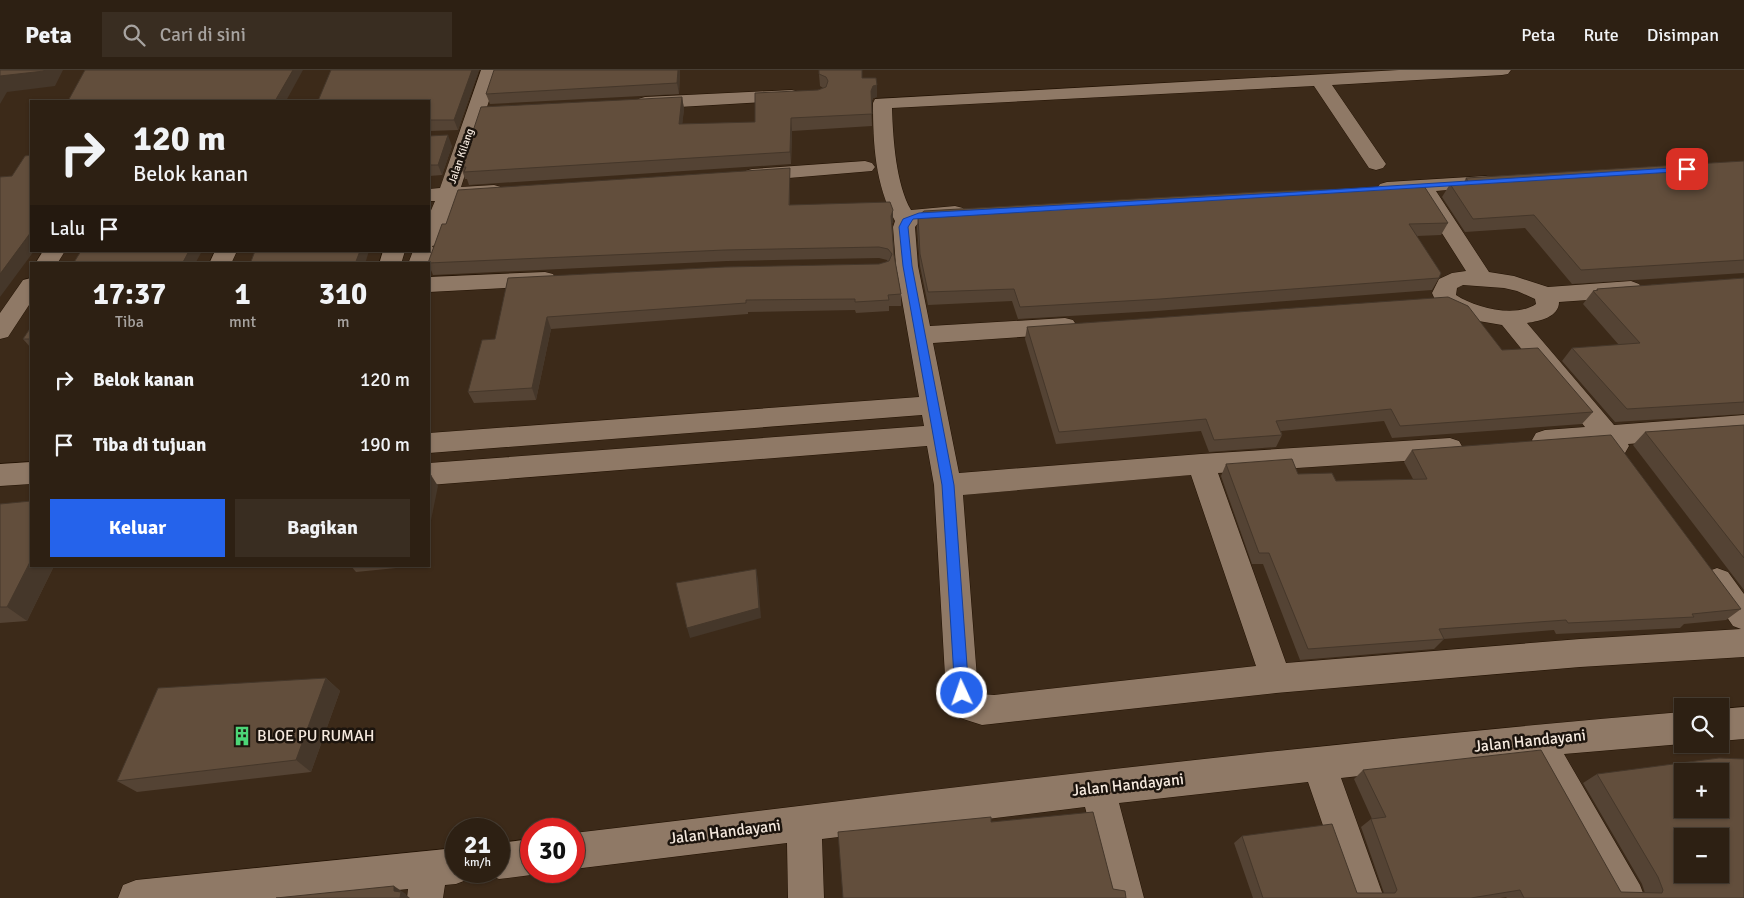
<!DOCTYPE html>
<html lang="id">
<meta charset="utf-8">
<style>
body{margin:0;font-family:Signika,sans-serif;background:#392d21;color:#f1f3f6;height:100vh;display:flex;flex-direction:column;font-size:19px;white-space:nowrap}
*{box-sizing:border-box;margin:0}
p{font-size:16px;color:#a7a3a0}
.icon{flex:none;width:28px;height:28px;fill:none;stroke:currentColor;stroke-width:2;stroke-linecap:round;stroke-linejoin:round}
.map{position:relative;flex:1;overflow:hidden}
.side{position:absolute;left:30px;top:192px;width:400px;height:305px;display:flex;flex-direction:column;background:#2d2013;border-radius:0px;box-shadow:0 1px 4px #0004,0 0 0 1px #483e33}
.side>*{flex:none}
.banner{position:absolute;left:30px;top:30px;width:400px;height:152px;border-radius:0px;box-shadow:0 1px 4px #0004,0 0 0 1px #483e33;background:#2d2013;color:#f1f3f6;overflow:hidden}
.tools{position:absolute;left:1674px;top:628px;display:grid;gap:10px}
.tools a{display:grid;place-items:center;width:55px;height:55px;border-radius:0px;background:#2d2013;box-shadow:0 1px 4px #0004,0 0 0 1px #483e33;font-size:25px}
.speed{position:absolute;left:445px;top:748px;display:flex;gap:10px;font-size:25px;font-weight:700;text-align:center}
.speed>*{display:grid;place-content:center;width:65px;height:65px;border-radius:50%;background:#2d2013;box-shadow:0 1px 4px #0004,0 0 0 1px #483e33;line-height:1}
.speed small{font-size:12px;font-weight:400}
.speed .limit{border:8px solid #d22;background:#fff;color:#111}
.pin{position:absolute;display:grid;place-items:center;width:42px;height:42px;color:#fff;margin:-21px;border-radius:10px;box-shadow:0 2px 8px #0006}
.me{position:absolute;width:55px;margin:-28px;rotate:357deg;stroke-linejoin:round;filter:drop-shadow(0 0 4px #0008)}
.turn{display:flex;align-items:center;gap:18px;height:105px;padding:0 20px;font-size:22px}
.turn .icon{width:65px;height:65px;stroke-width:2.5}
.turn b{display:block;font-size:35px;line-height:42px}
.then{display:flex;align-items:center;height:48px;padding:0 20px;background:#0003;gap:10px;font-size:19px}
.eta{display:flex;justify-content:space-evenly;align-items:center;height:85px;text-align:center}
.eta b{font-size:30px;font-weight:800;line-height:35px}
.primary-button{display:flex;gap:10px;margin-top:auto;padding:10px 20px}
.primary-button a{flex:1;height:58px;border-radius:0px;background:#2563eb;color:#fff;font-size:20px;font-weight:800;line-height:58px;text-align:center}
.primary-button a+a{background:#392d21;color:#f1f3f6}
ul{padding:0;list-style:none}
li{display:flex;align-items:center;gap:15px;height:65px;padding:0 20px}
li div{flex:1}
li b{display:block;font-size:19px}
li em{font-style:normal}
header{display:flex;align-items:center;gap:30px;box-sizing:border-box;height:70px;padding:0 25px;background:#2d2013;border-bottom:1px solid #483e33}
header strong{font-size:24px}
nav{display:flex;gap:28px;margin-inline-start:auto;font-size:18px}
.search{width:350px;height:45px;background:#392d21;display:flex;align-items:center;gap:12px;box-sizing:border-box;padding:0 18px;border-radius:0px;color:#a7a3a0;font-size:19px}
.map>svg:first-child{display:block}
</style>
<header>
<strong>Peta</strong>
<div class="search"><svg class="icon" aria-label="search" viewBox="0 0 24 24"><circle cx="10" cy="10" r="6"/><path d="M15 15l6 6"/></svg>Cari di sini</div>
<nav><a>Peta</a><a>Rute</a><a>Disimpan</a></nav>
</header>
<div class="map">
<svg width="1744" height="828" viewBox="0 0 1744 828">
<rect width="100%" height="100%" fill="#3c2a19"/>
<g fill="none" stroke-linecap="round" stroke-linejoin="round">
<defs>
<g id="street">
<path d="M481,0H499L461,117L494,115L501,117L504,121L501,125L456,130L440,170L437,175L432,176L435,181L429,196V194H408L413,181H429V145L435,131H429V119L440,118Z"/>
<path d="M1399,0H1511L1508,4L1502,5L1332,15L1386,94L1383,98L1376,100L1369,98L1314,16L892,38C893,69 896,114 911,140L955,136L963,138L966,143L963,148L919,152L915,157L918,196L930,256L1065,248L1073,250L1077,256L1073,262L1065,264L933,273L959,403L1201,384L1450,368L1459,371L1463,378L1459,385L1450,388L1218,403L1286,593L1580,569L1741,559L1733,556L1702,511L1706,502L1717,498L1728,502L1744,524V587L1580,597L1276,623L982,655L957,647L946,623L934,415L927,376L429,415V393L924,356L922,345L429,383V363L919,327L896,196L893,157L895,151C875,114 873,74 873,33L875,29ZM1191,405L1256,596L994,625L980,624L978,621L963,425Z"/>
<path d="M792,20L799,22L801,26L799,30L645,39L638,37L636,33L638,29L645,27Z"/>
<path d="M865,91L872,93L875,97L872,101L752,111L745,109L742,105L745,101L752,99Z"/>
<path d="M1486,106L1493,108L1496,112L1493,116L1436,121L1489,202L1514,206L1548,217L1631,211L1639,214L1643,219L1639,224L1631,227L1559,232C1559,247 1540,251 1527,253L1614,355L1744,345V365L1628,374L1629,376L1625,383C1614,387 1608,385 1601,376L1545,380L1536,377L1532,370L1536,363L1545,360L1585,357L1502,255L1467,249L1437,234L1432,223L1439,209L1452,203L1466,201L1417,124L1418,122L1387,124L1380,122L1377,118L1380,114L1387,112ZM1463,215L1504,218L1517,221L1535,229L1536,234C1515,248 1476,238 1456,225L1457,218Z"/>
<path d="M43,181H65L57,194H35Z"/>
<path d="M215,181H237L231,194H209Z"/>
<path d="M383,181H405L401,194H379Z"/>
<path d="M545,202L553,204L556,209L553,214L545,216L429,222V207Z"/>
<path d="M31,208V232L8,267L0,269V243L23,210Z"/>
<path d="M31,392V414L0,416V394Z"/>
<path d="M1744,637V669L1720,671V639Z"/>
<path d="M1682,642V674L1564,684L1640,815L1645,828H1607L1529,687L1341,708L1384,828H1348L1308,712L1119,733L1144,828H1108L1085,737L822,769L824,828H788L787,773L574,799V763C942,719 1311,673 1682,642Z"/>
<path d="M531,769V801H540L531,805L499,809L486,804L485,801H499V773Z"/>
<path d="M456,778V801H472L469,809L456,814L445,815L443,828H407L408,819L319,828H118L123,815L136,810Z"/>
</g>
</defs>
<use href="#street" stroke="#221203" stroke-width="1"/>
<use href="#street" fill="#8f7966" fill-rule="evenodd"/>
</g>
<g fill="#544334">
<path d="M331,0H479L458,60L429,61V31Z"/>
<path d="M680,0L679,24L490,34L486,24Z"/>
<path d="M819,4L877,15V27L873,28L871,33L872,56L792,61L791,94L469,115L467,109H465L461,97L682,27L684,39L682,54L755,52L818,20L823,18L820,16Z"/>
<path d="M429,66L452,76L442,105L429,106Z"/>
<path d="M1744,91V203L1572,214L1525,158L1465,162L1442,127L1450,114H1463L1466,108Z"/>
<path d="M790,110V135L893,151L892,154L894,185L901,224V236H889V241L856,243L855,240L748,242V244L551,259L536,330L474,333L468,322L495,269L508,208L879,194L888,192L887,190L879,188L727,191L433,205L428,193Z"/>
<path d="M918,146L1448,153L1441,165L1417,166L1439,208L1432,220L1156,241L1018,249L1012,231L928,235L920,196L917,158Z"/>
<path d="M1744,208V344L1615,352L1562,291L1572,278L1619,275L1583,234L1593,221L1596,220L1597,219Z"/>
<path d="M31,257V278L23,269Z"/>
<path d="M1027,257L1502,280L1593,342L1582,354L1392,368L1384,351L1281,361L1282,365L1276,377L1209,382L1201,361L1056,374L1025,269Z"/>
<path d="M1744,355V520L1633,375L1645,362Z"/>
<path d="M1412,380L1741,539L1726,550L1684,554L1680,558L1556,564L1554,560L1444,569L1434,579L1300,590L1263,494H1252L1221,406L1226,394L1298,404L1336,411L1413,409L1404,392Z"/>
<path d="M0,434L31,496H54L27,551L0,553Z"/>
<path d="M351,496H416L356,502Z"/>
<path d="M326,608L340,621L311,702L137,722L117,711Z"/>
<path d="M1363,700L1621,822L1645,823L1642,814L1583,713L1597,704L1744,828H1507L1506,827L1500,828H1253L1234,773L1242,766L1357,823H1384L1361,757L1371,749H1372L1354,709Z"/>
</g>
<g fill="#45372a">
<path d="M44,0H63L55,16L7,22L0,34V6Z"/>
<path d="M293,0H303L286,31H275Z"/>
<path d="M472,0H479L458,60L454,50Z"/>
<path d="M678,0H680L679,24L677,13Z"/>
<path d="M877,15V27L873,28L871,33V21L873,16Z"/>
<path d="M682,27L684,39L681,66L679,54Z"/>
<path d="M791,48L792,61L791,94L790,82Z"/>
<path d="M448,65L452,76L442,105L438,95Z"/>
<path d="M790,98V146L789,135Z"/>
<path d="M893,140V151L891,157V146Z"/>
<path d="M31,162V181H34L0,227V204Z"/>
<path d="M189,181H202L195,194H182Z"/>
<path d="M360,181H369L365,194H355Z"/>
<path d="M547,247L551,259L536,330L532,318Z"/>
<path d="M431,405L438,416L429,460V417Z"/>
<path d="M31,490V496H54L27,551L7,537Z"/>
<path d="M756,499L758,509L761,548L690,568L687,558Z"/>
<path d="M326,608L340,621L311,702L296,690Z"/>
<path d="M394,816L406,824V825L410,828H400L394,821Z"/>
</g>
<g fill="#624e3c" stroke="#45372a" fill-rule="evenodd">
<path d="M0,0H44V1L0,6Z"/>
<path d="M85,0H293L275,31H68Z"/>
<path d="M331,0H472L454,50H429V31H318Z"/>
<path d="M494,0H678L677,13L486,24Z"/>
<path d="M819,0H862V8H876L877,15L873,16L871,21L872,44L791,48L790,82L464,102L466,97H461L481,37L682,27L679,54L755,52V23L818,20L826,17L828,11L826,7L819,4Z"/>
<path d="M448,65L438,95H429V66Z"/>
<path d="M31,85V162L0,204V107L12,106L25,86Z"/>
<path d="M1744,91V190L1581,200L1534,145L1473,149L1450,114H1470L1466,108Z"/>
<path d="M790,98L789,135L890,132L893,140L891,146L894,185L901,224L888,225L889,230L855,232V229L746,230V233L547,247L532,318L468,322L482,270L495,269L508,208L725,197L879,194L889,191L892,184L888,179L879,177L725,180L428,193L442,154H446L458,120Z"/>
<path d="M1424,116L1448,153L1409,154L1441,203L1439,208L1160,229L1020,237L1014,219L928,222L920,184L918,146L924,141L1258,122Z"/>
<path d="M81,181H189L182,194H73Z"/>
<path d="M255,181H360L355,194H250Z"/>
<path d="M1744,208V332L1627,339L1572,278L1640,273L1593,221L1598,220L1597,219Z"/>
<path d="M1448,227L1468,236L1502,280L1538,278L1593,342L1400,356L1391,339L1276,351L1282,365L1214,370L1206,349L1059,362L1027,257Z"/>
<path d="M31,257V269H23Z"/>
<path d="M1744,355V488L1645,362Z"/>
<path d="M1611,365L1741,539L1692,544L1694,547L1568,553L1566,550L1439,559L1444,569L1308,579L1269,483H1259L1226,394L1292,389L1298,404L1332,403L1336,411L1427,409L1412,380Z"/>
<path d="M429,405H431L429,417Z"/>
<path d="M31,431V490L7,537H0V434Z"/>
<path d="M756,499L759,538L687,558L676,513Z"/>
<path d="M326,608L296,690L117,711L158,618Z"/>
<path d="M1541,680L1621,822L1662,823L1663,820L1658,807L1597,704L1719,688L1744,689V828H1524L1520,820L1471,828H1263L1242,766L1332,754L1357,823H1395L1397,820L1371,749L1386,747L1363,700ZM1682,701H1720V739H1682ZM1682,766H1720V804H1682Z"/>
<path d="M1093,742L1113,819L1125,821L1126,828H843L838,762L991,747V752Z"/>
<path d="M394,816V821L401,822L400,828H276Z"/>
</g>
<path fill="#2563eb" stroke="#184099" d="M1687,97H1690V101L913,149L908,157L912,196L954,415L969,623L967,627L962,629L957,627L955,623L942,415L903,196L899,157L903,149L919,143L1296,122Z"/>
<defs>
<symbol id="building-bare" viewBox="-9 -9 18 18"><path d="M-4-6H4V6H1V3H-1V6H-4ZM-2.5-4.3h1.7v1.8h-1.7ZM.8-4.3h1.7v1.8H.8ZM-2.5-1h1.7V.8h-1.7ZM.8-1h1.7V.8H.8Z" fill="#4cd677" stroke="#1c140d" stroke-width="2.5" paint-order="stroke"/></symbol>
</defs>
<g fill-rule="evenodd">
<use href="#building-bare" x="228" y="652" width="28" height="28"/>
</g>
<g text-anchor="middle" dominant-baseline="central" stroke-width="5" stroke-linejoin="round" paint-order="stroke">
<g font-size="11" fill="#f5e9de" stroke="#1c140d">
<text transform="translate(461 86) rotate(-71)">Jalan Kilang</text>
</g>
<g font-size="16" fill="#f5e9de" stroke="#1c140d" text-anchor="start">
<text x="257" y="666">BLOE PU RUMAH</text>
</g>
<g font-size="16" fill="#f5e9de" stroke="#1c140d">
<text transform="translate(1530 671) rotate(-6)">Jalan Handayani</text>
<text transform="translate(1128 715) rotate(-6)">Jalan Handayani</text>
<text transform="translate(725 762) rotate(-7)">Jalan Handayani</text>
</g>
</g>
</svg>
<div class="tools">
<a><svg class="icon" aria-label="search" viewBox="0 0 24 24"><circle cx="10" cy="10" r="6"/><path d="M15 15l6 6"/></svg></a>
<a>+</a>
<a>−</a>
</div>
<div class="speed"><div>21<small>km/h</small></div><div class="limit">30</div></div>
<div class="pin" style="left:1687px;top:99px;background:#d93025"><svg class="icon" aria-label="arrive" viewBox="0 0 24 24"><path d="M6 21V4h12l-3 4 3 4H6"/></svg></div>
<svg class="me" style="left:962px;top:623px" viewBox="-20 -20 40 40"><circle r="17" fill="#2563eb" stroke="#fff" stroke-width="3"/><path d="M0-11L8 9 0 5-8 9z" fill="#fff"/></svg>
<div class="banner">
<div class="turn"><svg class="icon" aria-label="right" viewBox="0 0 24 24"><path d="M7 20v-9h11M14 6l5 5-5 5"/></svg><div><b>120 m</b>Belok kanan</div></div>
<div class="then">Lalu<svg class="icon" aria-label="arrive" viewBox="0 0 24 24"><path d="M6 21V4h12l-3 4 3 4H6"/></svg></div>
</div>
<section class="side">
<div class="eta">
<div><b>17:37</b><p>Tiba</p></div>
<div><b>1</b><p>mnt</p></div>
<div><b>310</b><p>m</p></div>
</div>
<ul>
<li><svg class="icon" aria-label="right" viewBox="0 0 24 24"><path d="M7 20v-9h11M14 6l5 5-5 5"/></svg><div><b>Belok kanan</b></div><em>120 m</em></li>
<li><svg class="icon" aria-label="arrive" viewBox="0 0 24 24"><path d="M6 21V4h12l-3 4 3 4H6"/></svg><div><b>Tiba di tujuan</b></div><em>190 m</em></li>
</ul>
<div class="primary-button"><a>Keluar</a><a>Bagikan</a></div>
</section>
</div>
